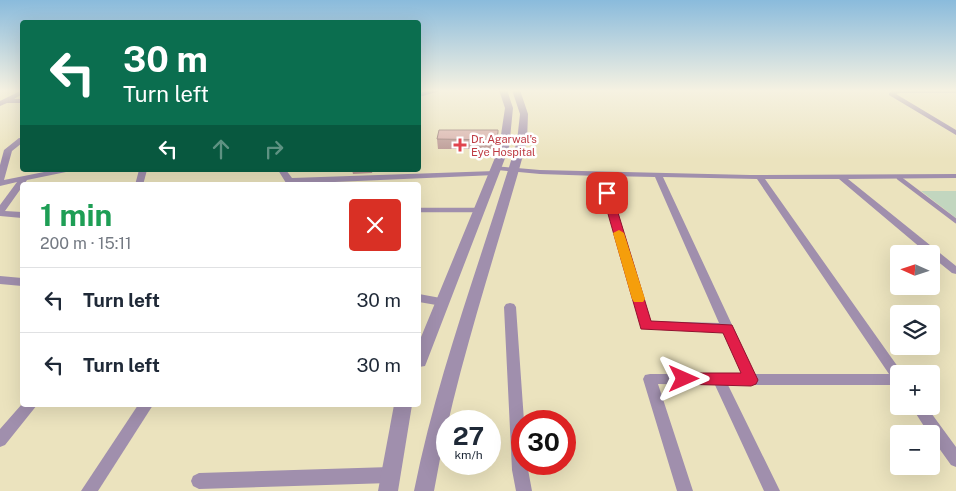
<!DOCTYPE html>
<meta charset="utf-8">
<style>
body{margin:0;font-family:"Public Sans",sans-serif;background:#f2f2f3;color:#1f2937;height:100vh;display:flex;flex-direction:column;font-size:19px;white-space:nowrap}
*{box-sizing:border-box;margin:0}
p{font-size:16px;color:#747a83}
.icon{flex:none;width:28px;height:28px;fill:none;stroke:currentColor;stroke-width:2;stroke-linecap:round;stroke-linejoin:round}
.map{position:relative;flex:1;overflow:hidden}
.sheet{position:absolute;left:20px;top:182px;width:401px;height:225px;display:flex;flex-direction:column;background:#fff;border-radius:5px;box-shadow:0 5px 20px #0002}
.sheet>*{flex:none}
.top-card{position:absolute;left:20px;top:20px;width:401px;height:152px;border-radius:5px;box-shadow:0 5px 20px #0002;background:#0b6e4f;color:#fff;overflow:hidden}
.needle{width:32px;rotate:273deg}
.fabs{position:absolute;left:890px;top:245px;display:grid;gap:10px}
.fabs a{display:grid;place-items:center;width:50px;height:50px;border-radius:5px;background:#fff;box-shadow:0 5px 20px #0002;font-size:25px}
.speed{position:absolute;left:436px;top:410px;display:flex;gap:10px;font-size:25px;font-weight:700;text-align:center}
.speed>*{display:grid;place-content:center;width:65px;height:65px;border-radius:50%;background:#fff;box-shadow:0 5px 20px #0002;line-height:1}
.speed small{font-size:12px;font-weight:400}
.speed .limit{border:8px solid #d22;background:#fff;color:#111}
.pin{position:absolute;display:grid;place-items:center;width:42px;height:42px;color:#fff;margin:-21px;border-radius:10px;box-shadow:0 2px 8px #0006}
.me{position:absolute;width:55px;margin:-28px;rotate:90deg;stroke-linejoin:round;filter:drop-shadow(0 0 4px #0008)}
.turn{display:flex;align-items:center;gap:18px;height:105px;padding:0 20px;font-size:22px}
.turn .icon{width:65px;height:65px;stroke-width:2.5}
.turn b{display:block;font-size:35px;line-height:42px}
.lanes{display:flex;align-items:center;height:48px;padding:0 20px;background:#0003;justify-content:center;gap:25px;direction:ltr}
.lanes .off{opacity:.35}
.round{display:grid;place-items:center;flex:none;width:52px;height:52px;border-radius:5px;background:#f2f2f3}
.summary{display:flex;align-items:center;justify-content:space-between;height:85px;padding:0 20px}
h1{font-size:30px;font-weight:700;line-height:38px;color:#1e9e55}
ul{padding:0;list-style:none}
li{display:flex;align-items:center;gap:15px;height:65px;padding:0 20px;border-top:1px solid #e0e1e3}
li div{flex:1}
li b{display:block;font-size:19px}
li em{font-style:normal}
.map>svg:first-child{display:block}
</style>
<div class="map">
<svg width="956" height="491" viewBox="0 0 956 491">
<rect width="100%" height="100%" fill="#ebe3be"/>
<path fill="#c2d6bf" d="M921,191H956V218Z"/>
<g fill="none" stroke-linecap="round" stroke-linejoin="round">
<g stroke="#a08fad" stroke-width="4.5">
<path d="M899,178L956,221"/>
<path d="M419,210H478"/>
</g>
<g fill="#a08fad" fill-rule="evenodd">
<path d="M22,90V94L14,99H22V103H7L0,106V101Z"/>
<path d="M431,90H443L419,97V93Z"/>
<path d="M894,90H956V93H899L896,94L956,130V135L889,95V93Z"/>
<path d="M19,138H22V143L12,151L4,180L54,170H70L66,172L27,180L5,211L22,212V218L0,216V205L17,182L0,186V165L4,150Z"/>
<path d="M494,166L540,170L750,175L956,174V178L848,179L956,266V274L952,273L931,256V254H928L839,179H765L903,374H899V385H728L780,491H764L715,385L658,384L693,491H677L643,379L645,375L650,374H742L723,332L642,328L598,176L540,174L497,170H494ZM607,176L655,177L719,323L651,321ZM663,177L757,179L889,374H755Z"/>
<path d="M139,170H147L143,185H135Z"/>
<path d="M278,170H286L292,178L495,171L499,173L495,175L289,184L286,183Z"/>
<path d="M0,276L22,278V286L0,284Z"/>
<path d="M419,294L446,299L448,302L446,305L442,306L419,302Z"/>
<path d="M510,303L514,304L516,307L524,421H522V464H527L532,491H516L512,470L504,307L506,304Z"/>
<path d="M22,404V405H37L5,445L0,447V429Z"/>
<path d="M138,405H153L98,491H81Z"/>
<path d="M911,406H926L956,447V467L951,465L931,437V434H929Z"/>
<path d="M390,467L396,470L398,475L396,480L390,483L199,489L193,486L191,481L193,476L199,473Z"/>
</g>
<g fill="#a08fad" fill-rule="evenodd">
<path d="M499,90H507L513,108L509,148L427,361L425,366L419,367V342L499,148L505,108Z"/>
<path d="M512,90H520L528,114L527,141C495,258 455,371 434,491H414C438,371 482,258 517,141L520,114Z"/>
<path d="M394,405H412L398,491H378Z"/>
</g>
</g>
<g fill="#b89491">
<path d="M498,130V142L496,149H438L437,139Z"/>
<path d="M352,170H373L372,173L353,174Z"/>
</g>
<path fill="#967876" d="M498,132V142L496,149L497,140Z"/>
<path fill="#d6aca9" stroke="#967876" d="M439,130H498V132L497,140L437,139Z"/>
<linearGradient id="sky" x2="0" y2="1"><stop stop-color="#8abbdc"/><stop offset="0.57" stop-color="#f6f2e2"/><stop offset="1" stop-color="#f6f2e2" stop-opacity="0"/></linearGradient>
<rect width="956" height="159" fill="url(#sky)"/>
<path fill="#e11d48" stroke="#92132f" d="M607,190L612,193L651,321L732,325L758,380L756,384L751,386L679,384L677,379L679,375L684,373H741L723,333L641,329L602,193Z"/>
<path fill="#f59e0b" d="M619,230L624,233L645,299L643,302H634L632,299L613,233Z"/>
<path fill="#e0444e" stroke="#fff" stroke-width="2" d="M457.5 137.5h5v5h5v5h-5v5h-5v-5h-5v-5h5z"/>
<g text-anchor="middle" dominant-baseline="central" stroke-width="5" stroke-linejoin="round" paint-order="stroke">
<g font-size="11" fill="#be3a42" stroke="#fff" text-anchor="start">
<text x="471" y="139">Dr. Agarwal's<tspan x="471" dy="13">Eye Hospital</tspan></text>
</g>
</g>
</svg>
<div class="fabs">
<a><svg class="needle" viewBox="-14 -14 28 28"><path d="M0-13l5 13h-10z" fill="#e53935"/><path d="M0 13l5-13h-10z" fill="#747a83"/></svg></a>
<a><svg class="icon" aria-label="layers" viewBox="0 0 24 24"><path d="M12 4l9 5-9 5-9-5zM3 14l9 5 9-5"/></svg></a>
<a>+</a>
<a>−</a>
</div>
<div class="speed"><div>27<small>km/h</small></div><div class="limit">30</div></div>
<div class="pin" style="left:607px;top:193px;background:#d93025"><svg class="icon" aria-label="arrive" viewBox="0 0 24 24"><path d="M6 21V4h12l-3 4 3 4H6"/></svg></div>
<svg class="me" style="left:684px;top:379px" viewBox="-20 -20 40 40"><path d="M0-17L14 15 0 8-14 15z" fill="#e11d48" stroke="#fff" stroke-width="4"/></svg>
<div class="top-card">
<div class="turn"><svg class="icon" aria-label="left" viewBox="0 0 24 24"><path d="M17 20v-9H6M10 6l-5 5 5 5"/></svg><div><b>30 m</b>Turn left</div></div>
<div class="lanes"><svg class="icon" aria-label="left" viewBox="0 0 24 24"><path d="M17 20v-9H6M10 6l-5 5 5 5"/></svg><svg class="icon off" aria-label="ahead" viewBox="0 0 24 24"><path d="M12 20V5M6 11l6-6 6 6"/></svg><svg class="icon off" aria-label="right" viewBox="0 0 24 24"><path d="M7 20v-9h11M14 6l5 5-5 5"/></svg></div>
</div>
<section class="sheet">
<div class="summary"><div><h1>1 min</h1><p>200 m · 15:11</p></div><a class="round" style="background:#d93025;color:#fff"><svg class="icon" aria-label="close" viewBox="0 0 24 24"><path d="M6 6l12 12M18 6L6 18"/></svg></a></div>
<ul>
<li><svg class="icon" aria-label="left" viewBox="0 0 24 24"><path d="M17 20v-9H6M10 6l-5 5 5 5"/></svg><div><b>Turn left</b></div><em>30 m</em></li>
<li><svg class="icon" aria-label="left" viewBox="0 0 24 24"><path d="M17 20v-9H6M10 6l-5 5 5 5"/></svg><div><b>Turn left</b></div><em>30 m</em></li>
</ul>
</section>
</div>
